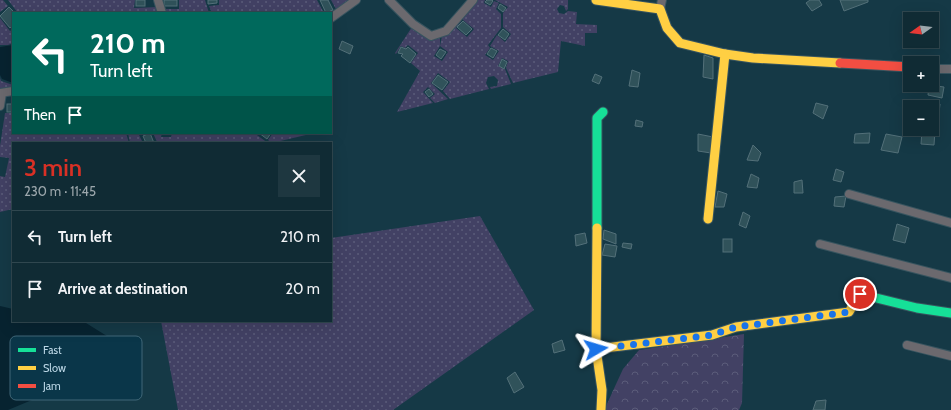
<!DOCTYPE html>
<meta charset="utf-8">
<style>
body{margin:0;font-family:Cabin,sans-serif;background:#1e3740;color:#f1f3f6;height:100vh;display:flex;flex-direction:column;font-size:15px;white-space:nowrap}
*{box-sizing:border-box;margin:0}
p{font-size:13px;color:#9ca7ac}
.icon{flex:none;width:22px;height:22px;fill:none;stroke:currentColor;stroke-width:2;stroke-linecap:round;stroke-linejoin:round}
.map{position:relative;flex:1;overflow:hidden}
.details{position:absolute;left:12px;top:142px;width:320px;height:180px;display:flex;flex-direction:column;background:#102b34;border-radius:0px;box-shadow:0 4px 16px #0002,0 0 0 1px #30474f}
.details>*{flex:none}
.hud{position:absolute;left:12px;top:12px;width:320px;height:122px;border-radius:0px;box-shadow:0 4px 16px #0002,0 0 0 1px #30474f;background:#00695c;color:#fff;overflow:hidden}
.needle{width:26px;rotate:256deg}
.fabs{position:absolute;left:903px;top:12px;display:grid;gap:8px}
.fabs a{display:grid;place-items:center;width:36px;height:36px;border-radius:0px;background:#102b34;box-shadow:0 4px 16px #0002,0 0 0 1px #30474f;font-size:20px}
.pin{position:absolute;display:grid;place-items:center;width:34px;height:34px;color:#fff;margin:-17px;border:2px solid #fff;border-radius:50%;box-shadow:0 1px 4px #0007}
.me{position:absolute;width:44px;margin:-22px;rotate:83deg;stroke-linejoin:round;filter:drop-shadow(0 0 3px #0008)}
.turn{display:flex;align-items:center;gap:14px;height:84px;padding:0 12px;font-size:18px}
.turn .icon{width:52px;height:52px;stroke-width:2.5}
.turn b{display:block;font-size:28px;line-height:34px}
.then{display:flex;align-items:center;height:38px;padding:0 12px;background:#0003;gap:8px;font-size:15px}
.round{display:grid;place-items:center;flex:none;width:42px;height:42px;border-radius:0px;background:#1e3740}
.summary{display:flex;align-items:center;justify-content:space-between;height:68px;padding:0 12px}
h1{font-size:24px;font-weight:600;line-height:30px;color:#d93025}
ul{padding:0;list-style:none}
li{display:flex;align-items:center;gap:12px;height:52px;padding:0 12px;border-top:1px solid #30474f}
li div{flex:1}
li b{display:block;font-size:15px}
li em{font-style:normal}
.map>svg:first-child{display:block}
</style>
<div class="map">
<svg width="951" height="410" viewBox="0 0 951 410">
<defs>
<pattern id="grass-dots" width="8" height="8" patternUnits="userSpaceOnUse"><rect width="8" height="8" fill="#424164"/><path d="M2 2h.1M6 6h.1" fill="none" stroke="#5b5c7a" stroke-width="1.8" stroke-linecap="round"/></pattern>
<pattern id="forest-crowns" width="20" height="18" patternUnits="userSpaceOnUse"><rect width="20" height="18" fill="#424164"/><path d="M2 6a3 3 0 1 1 6 0M12 15a3 3 0 1 1 6 0" fill="none" stroke="#5b5c7a"/></pattern>
</defs>
<rect width="100%" height="100%" fill="#153946"/>
<g fill="url(#grass-dots)" fill-rule="evenodd">
<path d="M0,0H3L8,6L0,12Z"/>
<path d="M8,0H135L134,8L158,7L160,13H18Z"/>
<path d="M179,0H205L209,13H164L163,9H179Z"/>
<path d="M219,0H317L324,13H212L209,6L219,5Z"/>
<path d="M331,0H351L337,11Z"/>
<path d="M477,0H485L484,3L491,7L494,1L499,3L496,9L501,14V28L488,45L490,48L485,55L493,60L499,51L490,46L497,35L505,42L511,34L503,27V13L508,7L495,0H568V9L566,11L564,6L560,5L557,9L559,13L564,14L568,11L577,12L576,24L597,25V33H585V46L561,41L558,72L513,83L506,68L508,61L502,58L498,66L505,69L511,84L491,89L490,87L497,86L498,80L494,76L488,77L486,83L489,89L450,99L443,91L450,82L438,73L431,83L448,99L435,103L430,98L435,94L428,87L423,92L433,103L397,112L420,71L411,63L418,53L408,45L405,48L401,46L396,54L395,53L412,27L432,40L440,37V46L442,36L460,17L461,21L456,28L467,37L474,29L463,20L461,16ZM440,46L448,52L442,61L434,56Z"/>
<path d="M0,18L10,31L13,29V43L8,45H0Z"/>
<path d="M0,78L1,81L13,85V89L0,91Z"/>
<path d="M5,113H13V133H126L129,143H13V209L0,212V176L5,177L9,158L0,157V146Z"/>
<path d="M128,133H146L139,135L143,143H130Z"/>
<path d="M153,133H162L161,137H171L172,133H254L268,143H156L157,142Z"/>
<path d="M273,133H308L310,134L272,143L268,140Z"/>
<path d="M480,216L534,310L393,410H178L161,321H331V238Z"/>
</g>
<path fill="url(#forest-crowns)" d="M744,334L742,403L739,410H606V406L623,369L639,350Z"/>
<g fill="#072330">
<path d="M13,45V83L2,79L0,75V47Z"/>
<path d="M0,306L13,309V321H76L86,323L131,351L68,385L8,410H0Z"/>
</g>
<g fill="#30525a" stroke="#537079">
<rect x="136" y="0" width="9" height="6"/>
<rect x="164" y="0" width="13" height="6"/>
<path d="M208,0H217V3L208,4Z"/>
<path d="M320,0H328L333,10L326,13Z"/>
<path d="M487,0H492L493,1L490,5L485,2Z"/>
<path d="M810,0H819L822,5L812,11L806,3Z"/>
<path d="M840,0H868V2L844,11Z"/>
<path d="M500,4L506,8L503,12L498,8Z"/>
<path d="M9,7L15,13H13V25L10,28L0,16Z"/>
<path d="M463,21L472,29L466,35L457,27Z"/>
<path d="M503,29L509,34L505,40L498,35Z"/>
<path d="M342,41L353,46L350,54L339,49Z"/>
<path d="M401,47L406,49L408,47L416,54L410,63L401,56L403,54L398,53Z"/>
<path d="M491,48L497,51L493,58L487,54Z"/>
<path d="M440,49L446,52L441,59L436,55Z"/>
<path d="M704,55L713,58V79L703,77Z"/>
<path d="M502,59L507,62L504,69L499,66Z"/>
<path d="M632,70L640,73L638,87L629,86Z"/>
<path d="M595,74L602,77L599,84L592,81Z"/>
<path d="M438,75L448,82L442,90L432,83Z"/>
<path d="M929,85L944,87L942,98L928,95Z"/>
<path d="M429,89L433,94L429,97L425,92Z"/>
<path d="M816,103L828,106L823,119L813,113Z"/>
<rect x="7" y="104" width="6" height="8"/>
<path d="M925,104H940L939,113L932,111V107H925Z"/>
<path d="M636,120L643,122L642,127L635,126Z"/>
<path d="M922,131H935L934,145L921,144Z"/>
<path d="M150,133L154,143H146L143,136Z"/>
<path d="M259,133H271L267,139Z"/>
<path d="M870,133L869,143H854L855,134Z"/>
<path d="M698,134L713,137L711,153L698,151Z"/>
<path d="M886,134L902,137L898,153L881,150Z"/>
<path d="M753,145L761,153L758,161L747,160Z"/>
<path d="M836,169L844,172L841,182L833,180Z"/>
<path d="M751,174L759,178L757,188L747,187Z"/>
<path d="M802,180L803,193H794V182Z"/>
<path d="M718,191L727,194L724,207H715Z"/>
<path d="M846,196L844,207L834,206L835,197Z"/>
<path d="M743,212L750,216L746,228L739,225Z"/>
<path d="M897,224L909,228L905,243L893,240Z"/>
<path d="M604,230L616,234V244L603,239Z"/>
<path d="M585,233L587,243L576,246L575,235Z"/>
<rect x="723" y="239" width="9" height="13"/>
<path d="M623,243L632,244L631,249L622,247Z"/>
<path d="M605,244L617,246L615,257L602,255Z"/>
<path d="M562,340L565,350L554,353L552,344Z"/>
<path d="M515,372L524,387L514,393L507,378Z"/>
<path d="M826,400L825,410H813L816,401Z"/>
</g>
<g fill="none" stroke-linecap="round" stroke-linejoin="round">
<defs>
<g id="street">
<path d="M158,0L162,13"/>
<path d="M389,0L413,24L431,36L446,31L473,0"/>
<path d="M660,9L662,0"/>
<path d="M331,18L356,0"/>
<path d="M932,69H951"/>
<path d="M0,93L13,91"/>
<path d="M0,106L2,93"/>
<path d="M849,194L951,223"/>
<path d="M820,244L951,278"/>
<path d="M907,345L951,356"/>
</g>
<g id="fast">
<path d="M597,228V118L603,112"/>
<path d="M855,302L860,294L917,308L951,313"/>
</g>
<g id="slow">
<path d="M596,0L660,9L667,28L680,43L725,54L753,58L840,63"/>
<path d="M708,219L725,54"/>
<path d="M597,228L596,349L602,390L601,410"/>
<path d="M596,349L712,335L736,327L849,312L855,302"/>
</g>
<path id="jam" d="M840,63L910,67"/>
</defs>
<use href="#street" stroke="#37545f" stroke-width="10"/>
<use href="#fast" stroke="#37545f" stroke-width="11"/>
<use href="#slow" stroke="#37545f" stroke-width="11"/>
<use href="#jam" stroke="#37545f" stroke-width="11"/>
<use href="#street" stroke="#6b696e" stroke-width="8"/>
<use href="#fast" stroke="#16e098" stroke-width="9"/>
<use href="#slow" stroke="#ffcf43" stroke-width="9"/>
<use href="#jam" stroke="#f24e42" stroke-width="9"/>
</g>
<g fill="none" stroke-linecap="round" stroke-linejoin="round">
<path stroke="#1a73e8" stroke-width="7" stroke-dasharray="0 12.6" d="M596,349L712,335L736,327L849,312L860,294"/>
</g>
<rect x="10" y="336" width="132" height="64" rx="6" fill="#0a3649" stroke="#406778" stroke-width="1"/>
<rect x="18" y="348" width="18" height="4" fill="#16e098"/>
<rect x="18" y="366" width="18" height="4" fill="#ffcf43"/>
<rect x="18" y="384" width="18" height="4" fill="#f24e42"/>
<g font-size="11" fill="#bdd8e7">
<text x="43" y="354">Fast</text>
<text x="43" y="372">Slow</text>
<text x="43" y="390">Jam</text>
</g>
</svg>
<div class="fabs">
<a><svg class="needle" viewBox="-14 -14 28 28"><path d="M0-13l5 13h-10z" fill="#e53935"/><path d="M0 13l5-13h-10z" fill="#9ca7ac"/></svg></a>
<a>+</a>
<a>−</a>
</div>
<div class="pin" style="left:860px;top:294px;background:#d93025"><svg class="icon" aria-label="arrive" viewBox="0 0 24 24"><path d="M6 21V4h12l-3 4 3 4H6"/></svg></div>
<svg class="me" style="left:596px;top:349px" viewBox="-20 -20 40 40"><path d="M0-17L14 15 0 8-14 15z" fill="#1a73e8" stroke="#fff" stroke-width="4"/></svg>
<div class="hud">
<div class="turn"><svg class="icon" aria-label="left" viewBox="0 0 24 24"><path d="M17 20v-9H6M10 6l-5 5 5 5"/></svg><div><b>210 m</b>Turn left</div></div>
<div class="then">Then<svg class="icon" aria-label="arrive" viewBox="0 0 24 24"><path d="M6 21V4h12l-3 4 3 4H6"/></svg></div>
</div>
<section class="details">
<div class="summary"><div><h1>3 min</h1><p>230 m · 11:45</p></div><a class="round"><svg class="icon" aria-label="close" viewBox="0 0 24 24"><path d="M6 6l12 12M18 6L6 18"/></svg></a></div>
<ul>
<li><svg class="icon" aria-label="left" viewBox="0 0 24 24"><path d="M17 20v-9H6M10 6l-5 5 5 5"/></svg><div><b>Turn left</b></div><em>210 m</em></li>
<li><svg class="icon" aria-label="arrive" viewBox="0 0 24 24"><path d="M6 21V4h12l-3 4 3 4H6"/></svg><div><b>Arrive at destination</b></div><em>20 m</em></li>
</ul>
</section>
</div>
